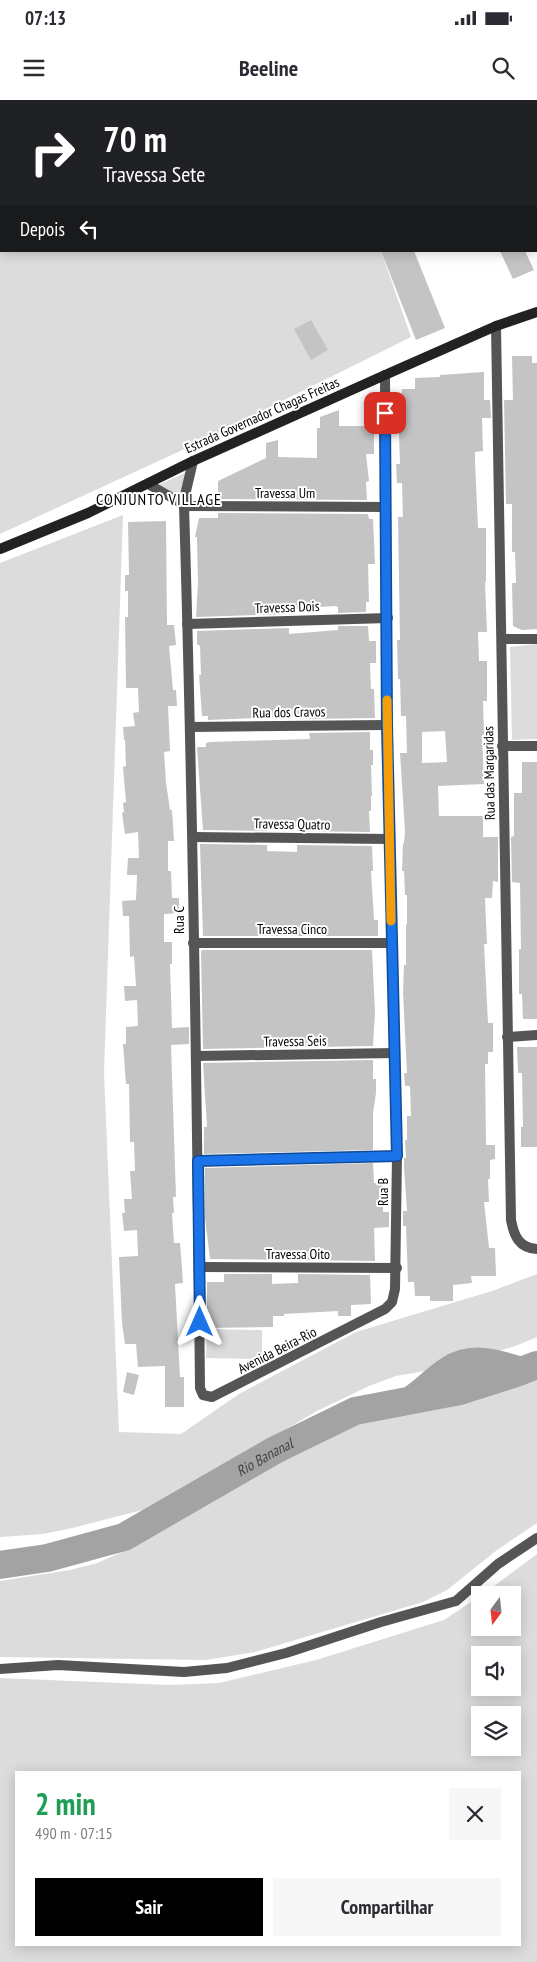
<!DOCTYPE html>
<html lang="pt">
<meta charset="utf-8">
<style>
body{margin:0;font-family:"PT Sans Narrow",sans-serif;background:#f7f7f7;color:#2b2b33;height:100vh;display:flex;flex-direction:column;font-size:19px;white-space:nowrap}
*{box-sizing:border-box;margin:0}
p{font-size:16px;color:#7c7c81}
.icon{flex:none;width:28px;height:28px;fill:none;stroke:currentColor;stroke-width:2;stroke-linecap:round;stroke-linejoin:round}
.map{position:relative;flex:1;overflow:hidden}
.details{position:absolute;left:15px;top:1671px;width:506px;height:175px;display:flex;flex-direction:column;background:#fff;border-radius:0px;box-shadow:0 2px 12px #0003}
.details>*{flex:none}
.hud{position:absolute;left:0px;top:0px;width:538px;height:152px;box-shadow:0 2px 12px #0003;background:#202124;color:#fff;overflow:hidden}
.needle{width:32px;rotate:195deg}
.buttons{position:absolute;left:471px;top:1486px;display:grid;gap:10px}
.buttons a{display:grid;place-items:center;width:50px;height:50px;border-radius:0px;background:#fff;box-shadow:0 2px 12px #0003;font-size:25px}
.pin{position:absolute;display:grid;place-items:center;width:42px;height:42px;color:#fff;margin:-21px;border-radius:10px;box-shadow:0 2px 8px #0006}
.me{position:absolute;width:55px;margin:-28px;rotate:0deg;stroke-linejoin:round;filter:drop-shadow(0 0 4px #0008)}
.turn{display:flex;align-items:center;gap:18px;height:105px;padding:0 20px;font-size:22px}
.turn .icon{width:65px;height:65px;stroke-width:2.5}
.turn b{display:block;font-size:35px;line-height:42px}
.then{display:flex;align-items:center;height:48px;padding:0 20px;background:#0003;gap:10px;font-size:19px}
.round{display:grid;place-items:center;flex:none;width:52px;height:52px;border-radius:0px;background:#f7f7f7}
.head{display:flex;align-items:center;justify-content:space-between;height:85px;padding:0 20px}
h1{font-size:30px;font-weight:700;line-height:38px;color:#1e9e55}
.cta{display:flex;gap:10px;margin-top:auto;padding:10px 20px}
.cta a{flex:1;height:58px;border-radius:0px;background:#000;color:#fff;font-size:20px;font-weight:700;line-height:58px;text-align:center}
.cta a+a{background:#f7f7f7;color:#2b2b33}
.status{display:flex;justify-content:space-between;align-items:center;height:35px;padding:0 25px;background:#fff;direction:ltr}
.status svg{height:14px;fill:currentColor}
header{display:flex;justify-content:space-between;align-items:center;height:65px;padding:0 20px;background:#fff;font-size:22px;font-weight:700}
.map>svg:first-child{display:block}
</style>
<div class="status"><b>07:13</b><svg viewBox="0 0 49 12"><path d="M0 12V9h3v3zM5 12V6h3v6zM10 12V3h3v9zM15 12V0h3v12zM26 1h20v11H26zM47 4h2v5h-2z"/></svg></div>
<header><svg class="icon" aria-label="menu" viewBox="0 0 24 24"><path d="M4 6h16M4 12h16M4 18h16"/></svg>Beeline<svg class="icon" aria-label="search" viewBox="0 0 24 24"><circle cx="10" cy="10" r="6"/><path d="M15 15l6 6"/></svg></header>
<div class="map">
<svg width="537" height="1862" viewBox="0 0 537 1862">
<rect width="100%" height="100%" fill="#fff"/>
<g fill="#dcdcdc" fill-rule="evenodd">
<path d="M0,0H408L1,1V151H381L411,237L202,341L0,434Z"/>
<path d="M187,372L183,403L156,386Z"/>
<path d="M123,415L104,972L119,1332L181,1334L239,1294L356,1232L492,1191L537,1174V1237L518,1245L486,1255L431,1270L396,1276L369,1286L317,1311L226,1364L183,1394L162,1405L68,1429L43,1434L0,1437V463Z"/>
<path d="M537,544V639L512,640L510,547Z"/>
<path d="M207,1229L262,1230V1259L206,1258Z"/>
<path d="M537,1277V1423L497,1450L447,1490L423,1502L255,1552L206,1560L0,1557V1481L70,1470L97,1463L120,1453L195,1410L238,1381L282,1356L328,1333L364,1319L450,1303Z"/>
<path d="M537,1454V1862H0V1578L169,1585L219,1583L316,1560L444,1520L480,1496V1528H512V1495H482ZM480,1555H512V1588H480ZM480,1615H512V1648H480ZM520,1672V1845H16V1672Z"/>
</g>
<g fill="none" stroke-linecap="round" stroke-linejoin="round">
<g stroke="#a3a3a3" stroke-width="28">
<path d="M415,1297C427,1289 437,1277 449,1270C471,1255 497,1263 521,1271"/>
<path id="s1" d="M0,1465L47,1458L124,1437L275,1350L355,1311L460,1291L510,1275L537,1265"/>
</g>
</g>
<g fill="#c4c4c4" fill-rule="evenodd">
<path d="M381,151H414L445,228L416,240Z"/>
<path d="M500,151H525L534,170L513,179Z"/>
<path d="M311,220L328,250L311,260L294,229Z"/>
<path d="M512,256H532V263H537V529L522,530L513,526L512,483H516L515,452H512V404H506L504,300H513Z"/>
<path d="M484,272V300H490L491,318H482L483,351L475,352V361L478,428H486V482H485L487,532H478L479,561H487V601H483L484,635H482L484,684L438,686L439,716H483V737H498V782L493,781L492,798H485L487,844H484L488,923H493V952H488V964H485L486,1045H495V1059L490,1060V1079H488L489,1102H484L489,1148H495L496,1176H471L472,1183L453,1185V1201H430V1196H415L414,1182H408L406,1126H403V1111H407L404,1067V1058H406L405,1040H407V1016H411L410,986H405L404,973H407L403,893L404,865H406V825L407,824V795H405L404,771H402L403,744L404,743L405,731L400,653H407L406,616H401L400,579H398L397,540H400L398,417H403L402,383H397L396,364H400L399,335L402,289H415V278L440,277V275ZM445,631L447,662L422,663V632Z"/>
<path d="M339,310V326H374V354H366L369,381L366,382L367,400L218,399V381L266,358V343L278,340V357L317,358V328H320V317Z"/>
<path d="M218,413L368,414L369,419H373L375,464H368L369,502H366V512L338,513V507L335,506L288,509V514L196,517L198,483L197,437H195L199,418H218Z"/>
<path d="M166,421L167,525H174L176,545L169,546L173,590H176L177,606H168L170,651L164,652L166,683L170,710H172L174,741H168V771H171L172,798H179V813L164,814V842H172V864H170L172,928L189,927V944L171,945L176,1097H173L174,1113H172L174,1143H180L182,1169L183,1183L175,1184L180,1277H184V1307H165V1266L138,1267L136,1244H125L122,1223L119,1157L138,1156L137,1130L124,1131L122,1113H125L124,1099H132L130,1071H135L134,1042H130L129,984H126L123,944H126V927L138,926L137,900L125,901L124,886H136L134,856L130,857L129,816H123L122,801L136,800L137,775H127L128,758H139L138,732L125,734L122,713L124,712L123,703L126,702L123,667L126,666L125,640H124L123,627L135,626L133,613L139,612L138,588H126L125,517H128V491H125V475H129L128,422Z"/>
<path d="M338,526H368L369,541H376V563H370L371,589H374L375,618L309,619V616L208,620V616H202L199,575H201L200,546L197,544V531L289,528V534L338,530Z"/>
<path d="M370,632V650H373V665H371L372,696H371V711H369L370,732L297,731V727L267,728V731L203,730L197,647H206V643L210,642L310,639L309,633Z"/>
<path d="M522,662H537V919H523L522,894H519V849H521L520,783L512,782L511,737L514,736V693H522Z"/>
<path d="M200,744L267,745V751L297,752V745L372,746L373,771H371L374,820H378V836H203Z"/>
<path d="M203,850H372L375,913L373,946L203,949L201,851Z"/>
<path d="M517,947H537V1047H521V1027H523L522,973H518Z"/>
<path d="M373,960V979H376V993L373,1013V1050L204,1054V1027H207L203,963Z"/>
<path d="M373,1063L374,1083H383V1112H389V1127L374,1128L375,1161L210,1159L205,1118V1068Z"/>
<path d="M224,1174H272V1184L298,1183V1174L370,1175L371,1204L351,1205V1216H338V1211L284,1214V1216H273V1227L207,1228V1182H224Z"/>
<path d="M127,1272L139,1275L134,1295L123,1292Z"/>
</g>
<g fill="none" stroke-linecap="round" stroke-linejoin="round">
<g stroke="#555" stroke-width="10">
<path d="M496,226L511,1120C514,1136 519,1148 537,1149"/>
<path d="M148,384L183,404L184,406C193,700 197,994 200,1288L203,1295L212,1297L385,1209L392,1202L395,1189L397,1056L387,625L385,275"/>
<path d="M183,404L193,361"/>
<path d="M184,406L386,407"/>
<path d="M187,524L388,518"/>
<path d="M503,539H537"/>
<path d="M191,627L387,625"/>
<path d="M502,646H537"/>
<path d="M193,737L390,739"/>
<path d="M193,843H391"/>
<path d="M507,937L537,935"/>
<path d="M196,956L395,953"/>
<path d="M198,1061L397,1056"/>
<path d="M200,1167L397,1168"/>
<path d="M0,1569L58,1565L184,1572L227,1568L286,1553L381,1522L456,1501L498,1464L537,1438"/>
</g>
<path stroke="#222" stroke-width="10" d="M0,449L88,413L193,361L385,275L496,226L537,212"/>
</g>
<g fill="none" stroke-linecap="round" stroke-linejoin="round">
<defs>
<path id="route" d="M200,1222L198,1061L397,1056L387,625L385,313"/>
</defs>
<use href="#route" stroke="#114b97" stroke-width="12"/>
<use href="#route" stroke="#1a73e8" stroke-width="9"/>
<path stroke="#f59e0b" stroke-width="9" d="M387,600L391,821"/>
</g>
<g text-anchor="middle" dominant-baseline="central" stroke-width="4" stroke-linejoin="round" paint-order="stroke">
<g font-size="14" fill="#000" stroke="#fff">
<text transform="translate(262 315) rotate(-24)">Estrada Governador Chagas Freitas</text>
<text x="285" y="393">Travessa Um</text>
<text transform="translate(287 507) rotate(-2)">Travessa Dois</text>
<text transform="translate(289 612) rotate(-1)">Rua dos Cravos</text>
<text transform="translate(489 673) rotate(-91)">Rua das Margaridas</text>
<text transform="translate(292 724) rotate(1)">Travessa Quatro</text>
<text transform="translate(179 820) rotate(-90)">Rua C</text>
<text x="292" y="829">Travessa Cinco</text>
<text transform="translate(295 941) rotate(-1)">Travessa Seis</text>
<text transform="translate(383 1092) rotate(-90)">Rua B</text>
<text x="298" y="1154">Travessa Oito</text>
<text transform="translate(277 1250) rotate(-27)">Avenida Beira-Rio</text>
</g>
<g font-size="15" font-style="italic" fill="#444" stroke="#fff">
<text stroke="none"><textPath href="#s1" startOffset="289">Rio Bananal</textPath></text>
</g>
<g font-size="16" letter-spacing="1" fill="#000" stroke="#fff">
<text x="159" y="399">CONJUNTO VILLAGE</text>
</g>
</g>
</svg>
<div class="buttons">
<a><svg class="needle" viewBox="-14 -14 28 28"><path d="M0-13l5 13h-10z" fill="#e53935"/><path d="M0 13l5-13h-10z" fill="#7c7c81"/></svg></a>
<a><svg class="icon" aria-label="sound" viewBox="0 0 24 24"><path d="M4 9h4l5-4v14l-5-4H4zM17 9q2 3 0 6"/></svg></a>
<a><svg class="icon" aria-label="layers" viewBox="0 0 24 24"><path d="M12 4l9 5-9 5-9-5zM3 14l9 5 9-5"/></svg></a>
</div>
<div class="pin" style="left:385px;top:313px;background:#d93025"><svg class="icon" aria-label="arrive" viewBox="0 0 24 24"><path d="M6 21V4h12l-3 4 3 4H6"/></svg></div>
<svg class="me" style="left:200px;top:1222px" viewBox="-20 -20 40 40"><path d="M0-17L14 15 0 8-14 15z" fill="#1a73e8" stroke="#fff" stroke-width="4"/></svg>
<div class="hud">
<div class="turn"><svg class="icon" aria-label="right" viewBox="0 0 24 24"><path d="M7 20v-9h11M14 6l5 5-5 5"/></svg><div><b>70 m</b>Travessa Sete</div></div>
<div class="then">Depois<svg class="icon" aria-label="left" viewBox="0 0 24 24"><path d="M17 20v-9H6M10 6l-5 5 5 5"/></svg></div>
</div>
<section class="details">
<div class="head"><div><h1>2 min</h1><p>490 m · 07:15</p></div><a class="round"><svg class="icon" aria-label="close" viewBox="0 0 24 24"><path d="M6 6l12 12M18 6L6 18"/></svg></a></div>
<div class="cta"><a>Sair</a><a>Compartilhar</a></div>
</section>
</div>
